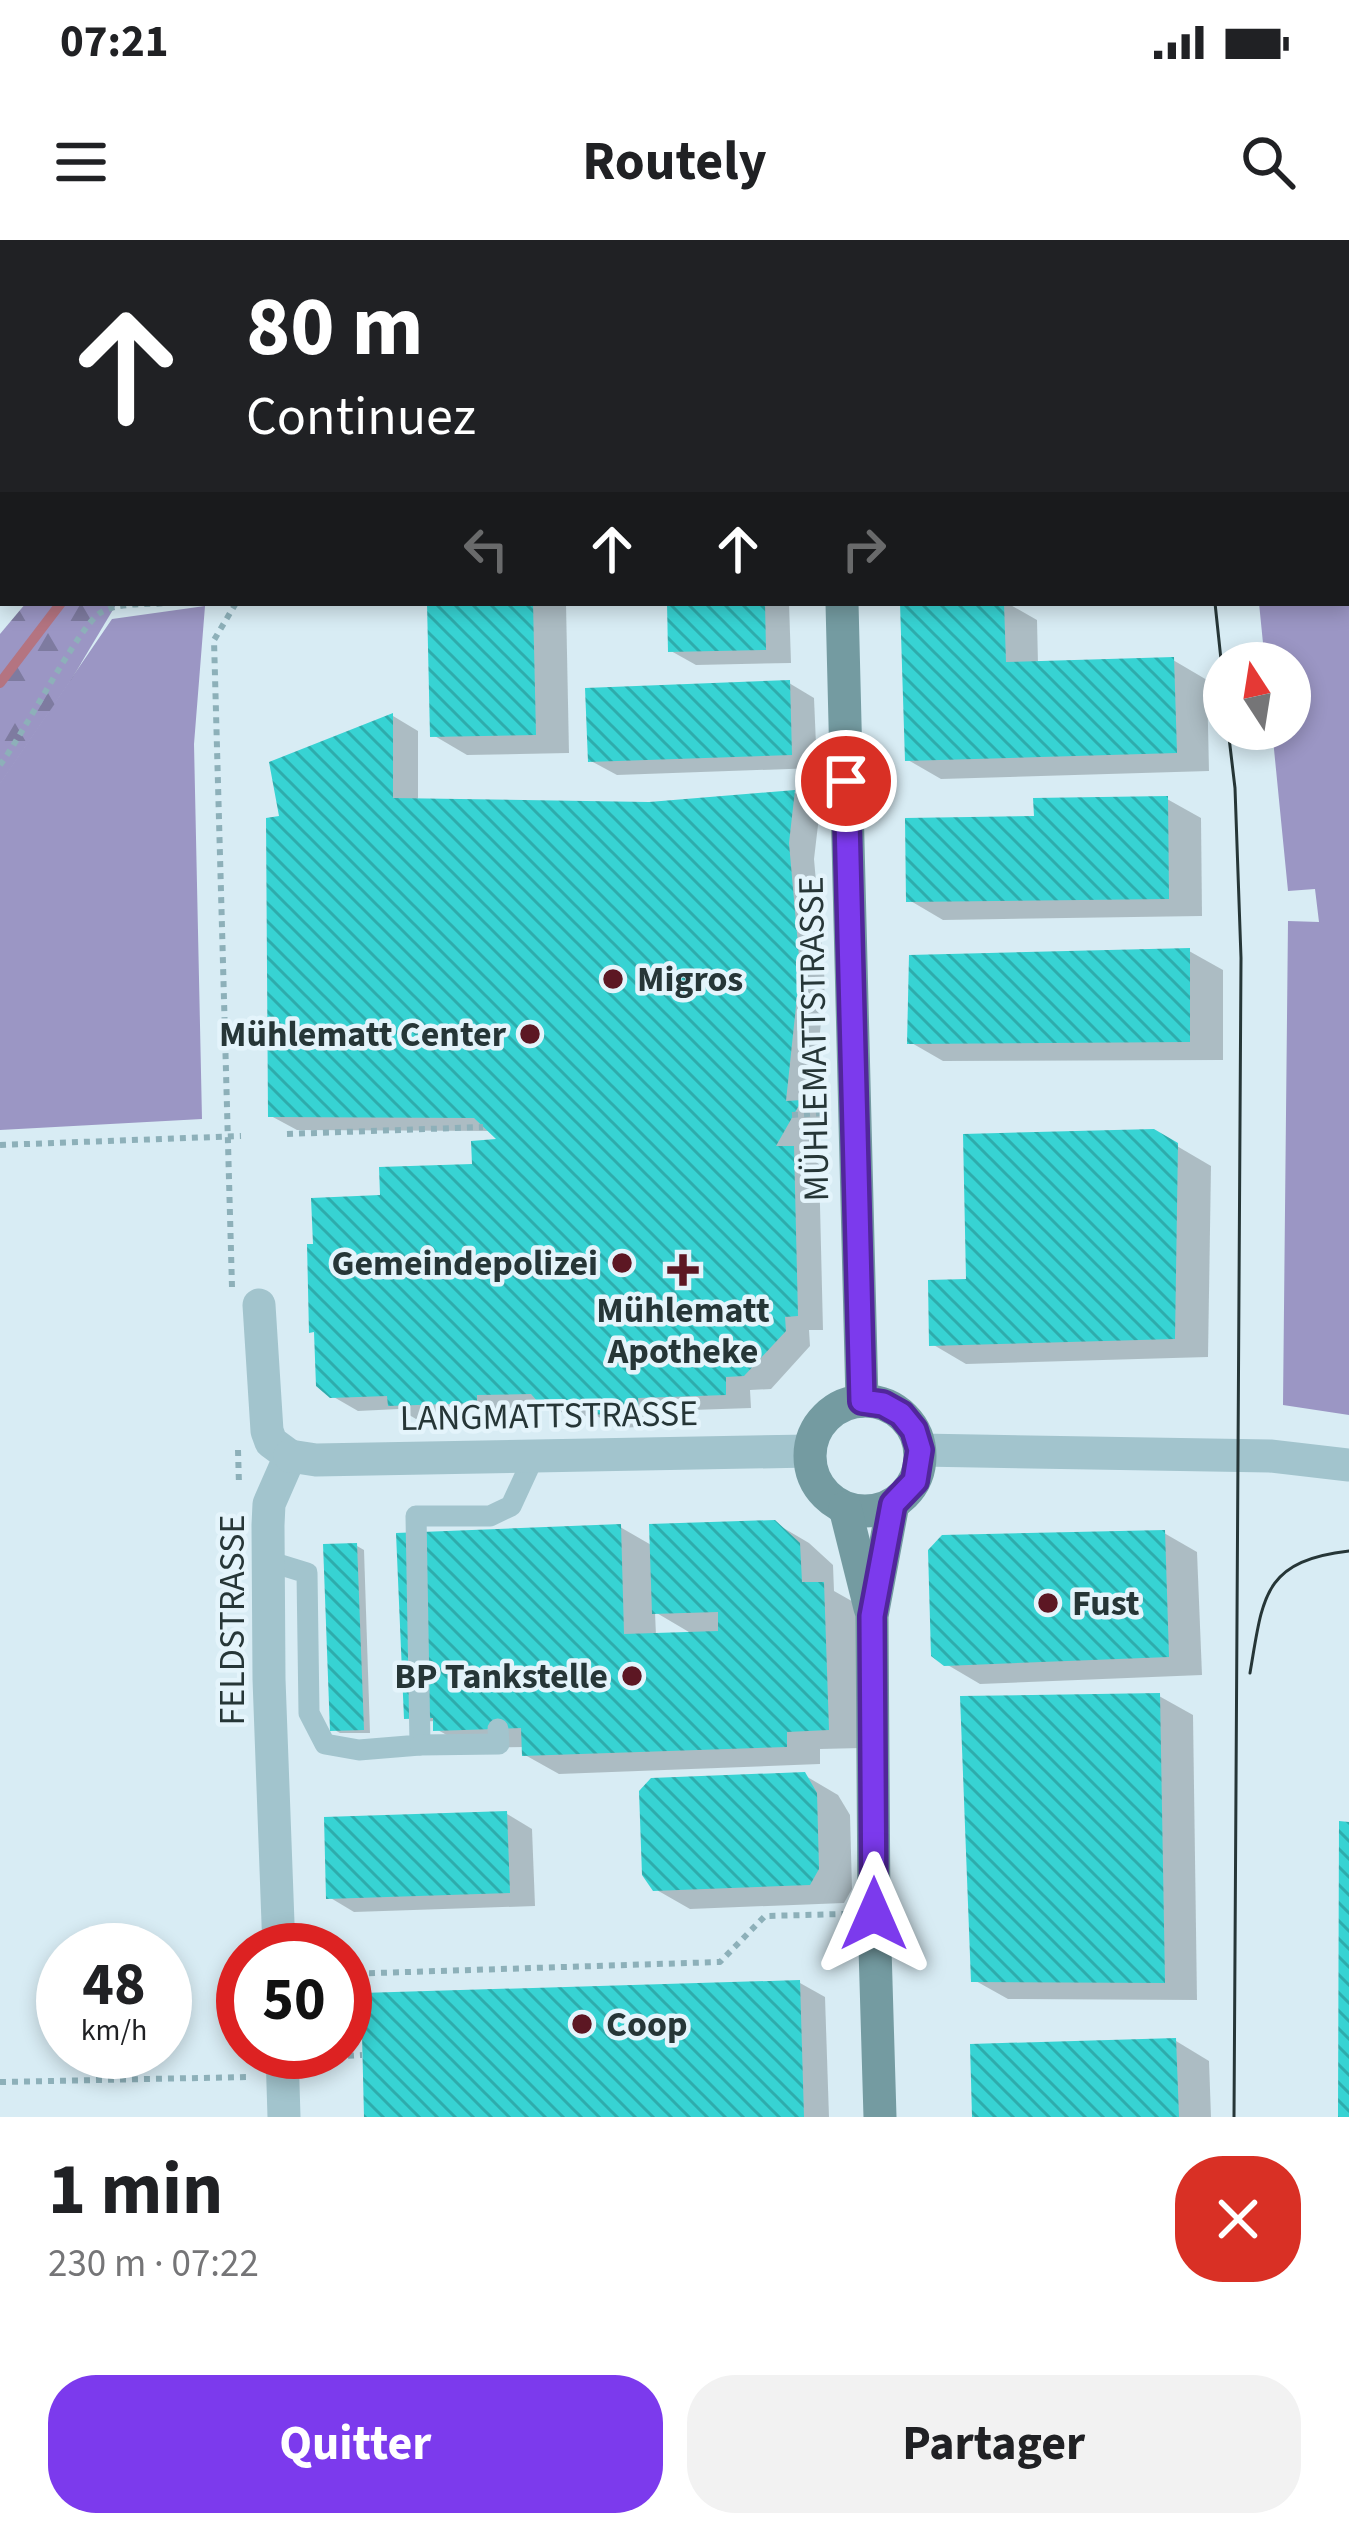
<!DOCTYPE html>
<html lang="fr">
<meta charset="utf-8">
<style>
body{margin:0;font-family:"Source Sans 3",sans-serif;background:#f2f2f2;color:#202124;height:100vh;display:flex;flex-direction:column;font-size:45px;white-space:nowrap}
*{box-sizing:border-box;margin:0}
p{font-size:39px;color:#757577}
.icon{flex:none;width:66px;height:66px;fill:none;stroke:currentColor;stroke-width:2;stroke-linecap:round;stroke-linejoin:round}
.map{position:relative;height:1877px;overflow:hidden}
.sheet{display:flex;flex-direction:column;background:#fff;flex:1}
.sheet>*{flex:none}
.hud{position:absolute;left:0px;top:0px;width:1350px;height:366px;box-shadow:0 6px 18px #0003;background:#202124;color:#fff;overflow:hidden}
.needle{width:78px;rotate:348deg}
.tools{position:absolute;left:1203px;top:402px;display:grid;gap:24px}
.tools a{display:grid;place-items:center;width:108px;height:108px;border-radius:50%;background:#fff;box-shadow:0 6px 18px #0003;font-size:60px}
.speed{position:absolute;left:36px;top:1683px;display:flex;gap:24px;font-size:60px;font-weight:700;text-align:center}
.speed>*{display:grid;place-content:center;width:156px;height:156px;border-radius:50%;background:#fff;box-shadow:0 6px 18px #0003;line-height:1}
.speed small{font-size:30px;font-weight:400}
.speed .limit{border:18px solid #d22;background:#fff;color:#111}
.pin{position:absolute;display:grid;place-items:center;width:102px;height:102px;color:#fff;margin:-51px;border:6px solid #fff;border-radius:50%;box-shadow:0 3px 12px #0007}
.me{position:absolute;width:132px;margin:-66px;rotate:0deg;stroke-linejoin:round;filter:drop-shadow(0 0 9px #0008)}
.turn{display:flex;align-items:center;gap:42px;height:252px;padding:0 48px;font-size:54px}
.turn .icon{width:156px;height:156px;stroke-width:2.5}
.turn b{display:block;font-size:84px;line-height:102px}
.lanes{display:flex;align-items:center;height:114px;padding:0 48px;background:#0003;justify-content:center;gap:60px;direction:ltr}
.lanes .off{opacity:.35}
.round{display:grid;place-items:center;flex:none;width:126px;height:126px;border-radius:48px;background:#f2f2f2}
.headline{display:flex;align-items:center;justify-content:space-between;height:204px;padding:0 48px}
h1{font-size:72px;font-weight:700;line-height:90px}
.action{display:flex;gap:24px;margin-top:auto;padding:24px 48px}
.action a{flex:1;height:138px;border-radius:48px;background:#7c3aed;color:#fff;font-size:48px;font-weight:700;line-height:138px;text-align:center}
.action a+a{background:#f2f2f2;color:#202124}
.status{display:flex;justify-content:space-between;align-items:center;height:84px;padding:0 60px;background:#fff;direction:ltr}
.status svg{height:33px;fill:currentColor}
header{display:flex;justify-content:space-between;align-items:center;height:156px;padding:0 48px;background:#fff;font-size:54px;font-weight:700}
.map>svg:first-child{display:block}
</style>
<div class="status"><b>07:21</b><svg viewBox="0 0 49 12"><path d="M0 12V9h3v3zM5 12V6h3v6zM10 12V3h3v9zM15 12V0h3v12zM26 1h20v11H26zM47 4h2v5h-2z"/></svg></div>
<header><svg class="icon" aria-label="menu" viewBox="0 0 24 24"><path d="M4 6h16M4 12h16M4 18h16"/></svg>Routely<svg class="icon" aria-label="search" viewBox="0 0 24 24"><circle cx="10" cy="10" r="6"/><path d="M15 15l6 6"/></svg></header>
<div class="map">
<svg width="1349" height="1877" viewBox="0 0 1349 1877">
<defs>
<pattern id="forest-firs" width="22" height="20" patternUnits="userSpaceOnUse" patternTransform="scale(3)"><rect width="22" height="20" fill="#9b96c4"/><path d="M5 1l3.5 6h-7zM16 11l3.5 6h-7z" fill="#7e7ba0"/></pattern>
<pattern id="building-back-hatch" width="6" height="6" patternUnits="userSpaceOnUse" patternTransform="scale(3)"><rect width="6" height="6" fill="#37d3d3"/><path d="M-1 5l2 2M0 0l6 6M5-1l2 2" fill="none" stroke="#2eacac"/></pattern>
</defs>
<rect width="100%" height="100%" fill="#d8ecf4"/>
<g fill="#9b96c4">
<path d="M1224,0H1349V1175L1283,1165L1288,681L1319,682L1315,649L1288,651L1272,489H1290V423H1265L1259,363H1347V3Z"/>
<path d="M205,366L194,504L202,879L0,890V543L112,379Z"/>
</g>
<path fill="url(#forest-firs)" d="M26,363H117L71,440L0,544V394Z"/>
<g fill="#0003" fill-rule="evenodd">
<rect x="659" y="0" width="152" height="3"/>
<path d="M430,363H566L569,513L467,515L433,495Z"/>
<path d="M670,363H789L791,423L696,425L671,411Z"/>
<path d="M903,363H1007L1037,380L1038,424L1173,420L1207,440L1209,531L941,539L908,520Z"/>
<path d="M789,443L814,458L817,528L617,535L591,521Z"/>
<path d="M393,476L418,491V561L649,565L795,553L820,568L814,619L825,744L812,869L826,877L804,915L819,924L823,1090H809L810,1106L771,1149L750,1150L751,1168L663,1171V1186L617,1188L597,1176H568L553,1167L501,1168L502,1176L416,1179L399,1169L358,1171L332,1156L317,1094L312,1091L383,958L475,927L503,902L492,891L297,890L271,876L282,579Z"/>
<path d="M1167,559L1201,578L1202,676L943,680L909,660L1037,579Z"/>
<path d="M1189,711L1223,730V820L943,821L910,802Z"/>
<path d="M1153,892L1211,926L1208,1117L966,1124L932,1104L969,1042Z"/>
<path d="M775,1283L809,1303L833,1325L834,1351L857,1364L862,1508L820,1509V1524L559,1534L525,1515V1507L470,1508L436,1489V1481L415,1482L620,1287L653,1306ZM655,1372L694,1395L656,1396Z"/>
<path d="M1164,1293L1197,1312L1202,1435L980,1444L946,1424Z"/>
<path d="M357,1306L364,1310L370,1493H340L333,1489Z"/>
<path d="M1159,1456L1193,1475L1197,1760L1008,1759L974,1740Z"/>
<path d="M804,1535L838,1555L850,1575L852,1649L844,1663L690,1669L655,1649Z"/>
<path d="M507,1574L532,1589L535,1666L354,1672L329,1657Z"/>
<path d="M800,1743L825,1757L829,1877H367Z"/>
<path d="M1176,1801L1209,1821L1211,1877H975Z"/>
</g>
<g fill="none" stroke-linecap="round" stroke-linejoin="round">
<g stroke="#b47481" stroke-width="10">
<path d="M379,3L380,0"/>
<path d="M0,443L61,363"/>
</g>
</g>
<g fill="url(#building-back-hatch)">
<path d="M427,363H533L536,495L430,497Z"/>
<path d="M667,363H765L766,410L668,412Z"/>
<path d="M900,363H1004L1006,422L1174,417L1177,513L905,521Z"/>
<path d="M790,440L792,515L588,522L585,448Z"/>
<path d="M393,473V558L649,562L795,550L789,603L800,728L786,861L802,860L776,906H794L798,1076L785,1077L786,1091L744,1136L726,1137V1155L638,1158L639,1172L589,1175L586,1163H539L531,1154L477,1155V1163L388,1166L387,1156L330,1158L316,1146L314,1092L309,1093L307,1004H313L311,958L380,955L379,927L472,924L471,901L496,899L474,878L268,877L266,578L279,576L269,522Z"/>
<path d="M1168,556L1169,659L906,662L905,578L1034,576L1033,558Z"/>
<path d="M1190,708V802L907,804L909,715Z"/>
<path d="M1154,889L1178,903L1175,1099L929,1106L928,1040L966,1039L963,894Z"/>
<path d="M775,1280L800,1303L802,1342H824L829,1490L787,1492V1507L522,1516L521,1488L433,1491V1478L404,1479L396,1293L621,1284L624,1394L718,1391V1372L652,1374L649,1284Z"/>
<path d="M1165,1290L1169,1417L944,1426L931,1416L928,1310L942,1295Z"/>
<path d="M357,1303L364,1490L330,1491L323,1304Z"/>
<path d="M1160,1453L1165,1743L971,1742L960,1456Z"/>
<path d="M805,1532L817,1553L819,1629L810,1645L653,1651L642,1635L639,1551L651,1538Z"/>
<path d="M507,1571L510,1653L326,1659L324,1577Z"/>
<path d="M1339,1581L1349,1582V1877H1338Z"/>
<path d="M800,1740L804,1877H364L361,1753Z"/>
<path d="M1176,1798L1179,1877H972L970,1804Z"/>
</g>
<g fill="none" stroke-linecap="round" stroke-linejoin="round">
<g stroke="#8db0b9" stroke-width="6" stroke-dasharray="6 6" stroke-linecap="butt">
<path d="M391,0L396,3"/>
<path d="M412,3L413,0"/>
<path d="M0,525C23,495 79,386 100,373C117,362 146,365 166,363"/>
<path d="M792,875L824,873"/>
<path d="M287,894L483,887"/>
<path d="M0,905L241,896"/>
<path d="M232,1047L214,400L236,363"/>
<path d="M238,1210L239,1245"/>
<path d="M345,1734L720,1722L765,1676L844,1674"/>
<path d="M312,1818L362,1815"/>
<path d="M0,1842L248,1837"/>
</g>
<g stroke="#a2c4cd" stroke-width="21">
<path d="M268,1321L307,1333L309,1473L325,1504L359,1510L420,1505L416,1276H490L511,1266L535,1214"/>
<path d="M420,1505L499,1504L498,1489"/>
</g>
<g stroke="#a2c4cd" stroke-width="33">
<path d="M259,1065L267,1191L271,1202L290,1216L269,1264L268,1285L269,1439L279,1710"/>
<path d="M920,1210L1270,1216L1349,1225"/>
<path d="M290,1216L316,1220L810,1211"/>
<path d="M282,1812L284,1877"/>
</g>
<g stroke="#749ba1" stroke-width="33">
<path d="M832,0V3"/>
<path d="M842,363L862,1161"/>
<circle cx="865" cy="1216" r="55"/>
<path d="M845,1268L870,1368"/>
<path d="M880,1877L874,1674L872,1376L893,1264"/>
</g>
<g stroke="#263637" stroke-width="3">
<path d="M1175,0L1176,3"/>
<path d="M1215,363L1224,448"/>
<path d="M1228,489L1235,548L1241,718L1234,1877"/>
<path d="M1250,1433C1263,1358 1262,1321 1349,1311"/>
</g>
</g>
<g fill="none" stroke-linecap="round" stroke-linejoin="round">
<defs>
<path id="route" d="M846,541L862,1161L883,1164L901,1174L914,1190L920,1210L915,1241L893,1264L872,1376L874,1674"/>
</defs>
<use href="#route" stroke="#51269a" stroke-width="30"/>
<use href="#route" stroke="#7c3aed" stroke-width="21"/>
</g>
<g fill="#5c1723" stroke="#e4f4fb" stroke-width="4.5">
<circle cx="613" cy="739" r="12"/>
<circle cx="530" cy="794" r="12"/>
<circle cx="622" cy="1023" r="12"/>
<path d="M677 1012h12v12h12v12h-12v12h-12v-12h-12v-12h12z"/>
<circle cx="1048" cy="1363" r="12"/>
<circle cx="632" cy="1436" r="12"/>
<circle cx="582" cy="1784" r="12"/>
</g>
<g text-anchor="middle" dominant-baseline="central" stroke-width="9" stroke-linejoin="round" paint-order="stroke">
<g font-size="36" font-weight="bold" fill="#263637" stroke="#e4f4fb" text-anchor="start">
<text x="637" y="739">Migros</text>
<text x="506" y="794" text-anchor="end">Mühlematt Center</text>
<text x="598" y="1023" text-anchor="end">Gemeindepolizei</text>
<text x="683" y="1070" text-anchor="middle">Mühlematt<tspan x="683" dy="41">Apotheke</tspan></text>
<text x="1072" y="1363">Fust</text>
<text x="608" y="1436" text-anchor="end">BP Tankstelle</text>
<text x="606" y="1784">Coop</text>
</g>
<g font-size="36" fill="#263637" stroke="#e4f4fb">
<text transform="translate(814 799) rotate(-91)">MÜHLEMATTSTRASSE</text>
<text transform="translate(549 1176) rotate(-1)">LANGMATTSTRASSE</text>
<text transform="translate(232 1380) rotate(-90)">FELDSTRASSE</text>
</g>
</g>
</svg>
<div class="tools">
<a><svg class="needle" viewBox="-14 -14 28 28"><path d="M0-13l5 13h-10z" fill="#e53935"/><path d="M0 13l5-13h-10z" fill="#757577"/></svg></a>
</div>
<div class="speed"><div>48<small>km/h</small></div><div class="limit">50</div></div>
<div class="pin" style="left:846px;top:541px;background:#d93025"><svg class="icon" aria-label="arrive" viewBox="0 0 24 24"><path d="M6 21V4h12l-3 4 3 4H6"/></svg></div>
<svg class="me" style="left:874px;top:1674px" viewBox="-20 -20 40 40"><path d="M0-17L14 15 0 8-14 15z" fill="#7c3aed" stroke="#fff" stroke-width="4"/></svg>
<div class="hud">
<div class="turn"><svg class="icon" aria-label="ahead" viewBox="0 0 24 24"><path d="M12 20V5M6 11l6-6 6 6"/></svg><div><b>80 m</b>Continuez</div></div>
<div class="lanes"><svg class="icon off" aria-label="left" viewBox="0 0 24 24"><path d="M17 20v-9H6M10 6l-5 5 5 5"/></svg><svg class="icon" aria-label="ahead" viewBox="0 0 24 24"><path d="M12 20V5M6 11l6-6 6 6"/></svg><svg class="icon" aria-label="ahead" viewBox="0 0 24 24"><path d="M12 20V5M6 11l6-6 6 6"/></svg><svg class="icon off" aria-label="right" viewBox="0 0 24 24"><path d="M7 20v-9h11M14 6l5 5-5 5"/></svg></div>
</div>
</div>
<section class="sheet">
<div class="headline"><div><h1>1 min</h1><p>230 m · 07:22</p></div><a class="round" style="background:#d93025;color:#fff"><svg class="icon" aria-label="close" viewBox="0 0 24 24"><path d="M6 6l12 12M18 6L6 18"/></svg></a></div>
<div class="action"><a>Quitter</a><a>Partager</a></div>
</section>
